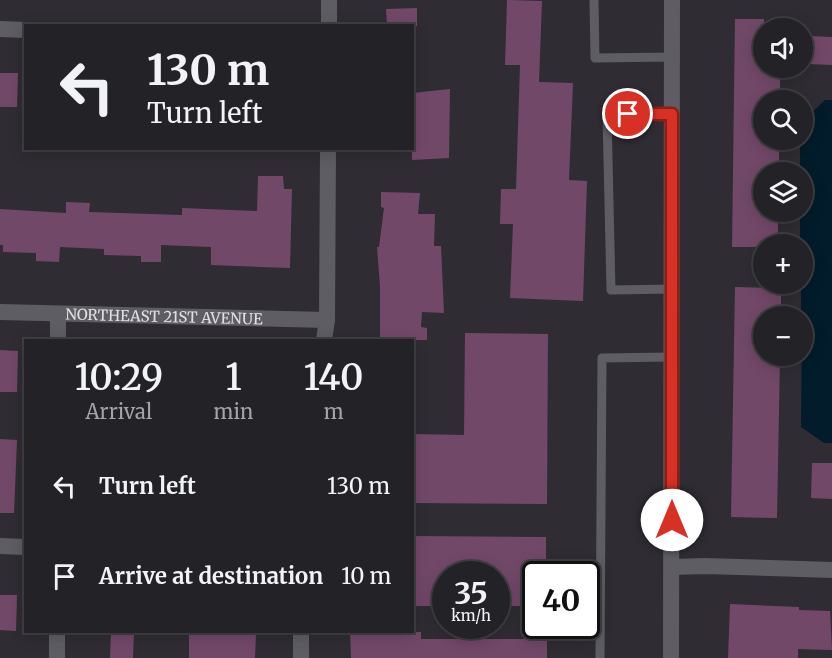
<!DOCTYPE html>
<meta charset="utf-8">
<style>
body{margin:0;font-family:Merriweather,serif;background:#2b2a2e;color:#f1f3f6;height:100vh;display:flex;flex-direction:column;font-size:22px;white-space:nowrap}
*{box-sizing:border-box;margin:0}
p{font-size:20px;color:#a3a4a7}
.icon{flex:none;width:33px;height:33px;fill:none;stroke:currentColor;stroke-width:2;stroke-linecap:round;stroke-linejoin:round}
.map{position:relative;flex:1;overflow:hidden}
.panel{position:absolute;left:24px;top:339px;width:390px;height:294px;display:flex;flex-direction:column;background:#232226;border-radius:0px;box-shadow:0 3px 15px #0003,0 0 0 2px #403f43}
.panel>*{flex:none}
.banner{position:absolute;left:24px;top:24px;width:390px;height:126px;border-radius:0px;box-shadow:0 3px 15px #0003,0 0 0 2px #403f43;background:#232226;color:#f1f3f6;overflow:hidden}
.fabs{position:absolute;left:753px;top:18px;display:grid;gap:12px}
.fabs a{display:grid;place-items:center;width:60px;height:60px;border-radius:50%;background:#232226;box-shadow:0 3px 15px #0003,0 0 0 2px #403f43;font-size:30px}
.speed{position:absolute;left:432px;top:561px;display:flex;gap:12px;font-size:30px;font-weight:700;text-align:center}
.speed>*{display:grid;place-content:center;width:78px;height:78px;border-radius:50%;background:#232226;box-shadow:0 3px 15px #0003,0 0 0 2px #403f43;line-height:1}
.speed small{font-size:15px;font-weight:400}
.speed .limit{border:3px solid #111;border-radius:9px;background:#fff;color:#111}
.pin{position:absolute;display:grid;place-items:center;width:51px;height:51px;color:#fff;margin:-26px;border:3px solid #fff;border-radius:50%;box-shadow:0 2px 6px #0007}
.me{position:absolute;width:66px;margin:-33px;rotate:0deg;stroke-linejoin:round;filter:drop-shadow(0 0 4px #0008)}
.turn{display:flex;align-items:center;gap:21px;height:126px;padding:0 24px;font-size:27px}
.turn .icon{width:78px;height:78px;stroke-width:2.5}
.turn b{display:block;font-size:42px;line-height:51px}
.eta{display:flex;justify-content:space-evenly;align-items:center;height:102px;text-align:center}
.eta b{font-size:36px;font-weight:600;line-height:42px}
ul{padding:0;list-style:none}
li{display:flex;align-items:center;gap:18px;height:90px;padding:0 24px}
li div{flex:1}
li b{display:block;font-size:22px}
li em{font-style:normal}
.map>svg:first-child{display:block}
</style>
<div class="map">
<svg width="832" height="658" viewBox="0 0 832 658">
<rect width="100%" height="100%" fill="#2f2d33"/>
<path fill="#021c2b" d="M825,100H832V443H824L801,427L802,316H801V284H802V244H800V212H802V172H800V140H802L803,121Z"/>
<g fill="#724869">
<path d="M507,0L542,1L539,82L573,83L569,180L587,181L583,301L510,298L513,224H500L501,189H516L520,65H505Z"/>
<path d="M417,8V26H387L386,9Z"/>
<path d="M735,19H764V68H780V100H764V140H779V172H764V212H778V244H764V247H732Z"/>
<path d="M809,36L832,37V65L808,64Z"/>
<path d="M0,73H18L17,107H0Z"/>
<path d="M450,89L449,158L412,160V93Z"/>
<path d="M258,176H283L284,189H292L290,268L211,265V247L161,245V262H141V256L104,255V249L60,247L59,262L36,261V253L3,252V245H0V209L66,213V202L90,203L89,212L182,215V208L257,211Z"/>
<path d="M381,192L420,193L418,214H435L434,246H441L444,313L422,312L421,327L427,328V340H380V286L377,247H379L384,208L381,207Z"/>
<path d="M735,287L781,288V316H764V356H780L777,518L731,517Z"/>
<path d="M465,333L548,334L547,504L412,503V434L464,435Z"/>
<path d="M0,350L18,351L17,392H0Z"/>
<path d="M0,439L17,440L14,513H0Z"/>
<path d="M812,463H832V499L811,498Z"/>
<path d="M412,536L546,537V574H536V606H496V574H446V606H412Z"/>
<path d="M0,595H17L16,631L0,630Z"/>
<path d="M730,604L799,607V610L830,611L832,650L798,649V658H728Z"/>
<path d="M111,632H134L133,658H110Z"/>
<path d="M189,632H256L255,658H189Z"/>
<path d="M350,632H421V639H547V658H351Z"/>
</g>
<g fill="none" stroke-linecap="round" stroke-linejoin="round">
<g stroke="#5e5d63" stroke-width="9">
<path d="M594,0L595,58L672,57"/>
<path d="M672,289L611,290L607,115L672,114"/>
<path d="M600,658L602,358L671,357"/>
</g>
<g stroke="#5e5d63" stroke-width="16">
<path d="M329,26V0"/>
<path d="M0,29L26,30"/>
<path id="s1" d="M0,312L327,320"/>
<path d="M58,340V314"/>
<path d="M324,340L327,320L328,148"/>
<path d="M0,546L26,547"/>
<path d="M672,567L705,566L832,570"/>
<path d="M57,632V658"/>
<path d="M301,658V632"/>
</g>
<path stroke="#5e5d63" stroke-width="16" d="M671,658L672,0"/>
</g>
<g fill="none" stroke-linecap="round" stroke-linejoin="round">
<defs>
<path id="route" d="M628,114H672V520"/>
</defs>
<use href="#route" stroke="#8d1f18" stroke-width="15"/>
<use href="#route" stroke="#d93025" stroke-width="10"/>
</g>
<g text-anchor="middle" dominant-baseline="central" stroke-width="4.5" stroke-linejoin="round" paint-order="stroke">
<g font-size="15" fill="#e1e0e3" stroke="#171618">
<text stroke="none"><textPath href="#s1" startOffset="164">NORTHEAST 21ST AVENUE</textPath></text>
</g>
</g>
</svg>
<div class="fabs">
<a><svg class="icon" aria-label="sound" viewBox="0 0 24 24"><path d="M4 9h4l5-4v14l-5-4H4zM17 9q2 3 0 6"/></svg></a>
<a><svg class="icon" aria-label="search" viewBox="0 0 24 24"><circle cx="10" cy="10" r="6"/><path d="M15 15l6 6"/></svg></a>
<a><svg class="icon" aria-label="layers" viewBox="0 0 24 24"><path d="M12 4l9 5-9 5-9-5zM3 14l9 5 9-5"/></svg></a>
<a>+</a>
<a>−</a>
</div>
<div class="speed"><div>35<small>km/h</small></div><div class="limit">40</div></div>
<div class="pin" style="left:628px;top:114px;background:#d93025"><svg class="icon" aria-label="arrive" viewBox="0 0 24 24"><path d="M6 21V4h12l-3 4 3 4H6"/></svg></div>
<svg class="me" style="left:672px;top:520px" viewBox="-20 -20 40 40"><circle r="19" fill="#fff"/><path d="M0-13L10 11 0 6-10 11z" fill="#d93025"/></svg>
<div class="banner">
<div class="turn"><svg class="icon" aria-label="left" viewBox="0 0 24 24"><path d="M17 20v-9H6M10 6l-5 5 5 5"/></svg><div><b>130 m</b>Turn left</div></div>
</div>
<section class="panel">
<div class="eta">
<div><b>10:29</b><p>Arrival</p></div>
<div><b>1</b><p>min</p></div>
<div><b>140</b><p>m</p></div>
</div>
<ul>
<li><svg class="icon" aria-label="left" viewBox="0 0 24 24"><path d="M17 20v-9H6M10 6l-5 5 5 5"/></svg><div><b>Turn left</b></div><em>130 m</em></li>
<li><svg class="icon" aria-label="arrive" viewBox="0 0 24 24"><path d="M6 21V4h12l-3 4 3 4H6"/></svg><div><b>Arrive at destination</b></div><em>10 m</em></li>
</ul>
</section>
</div>
